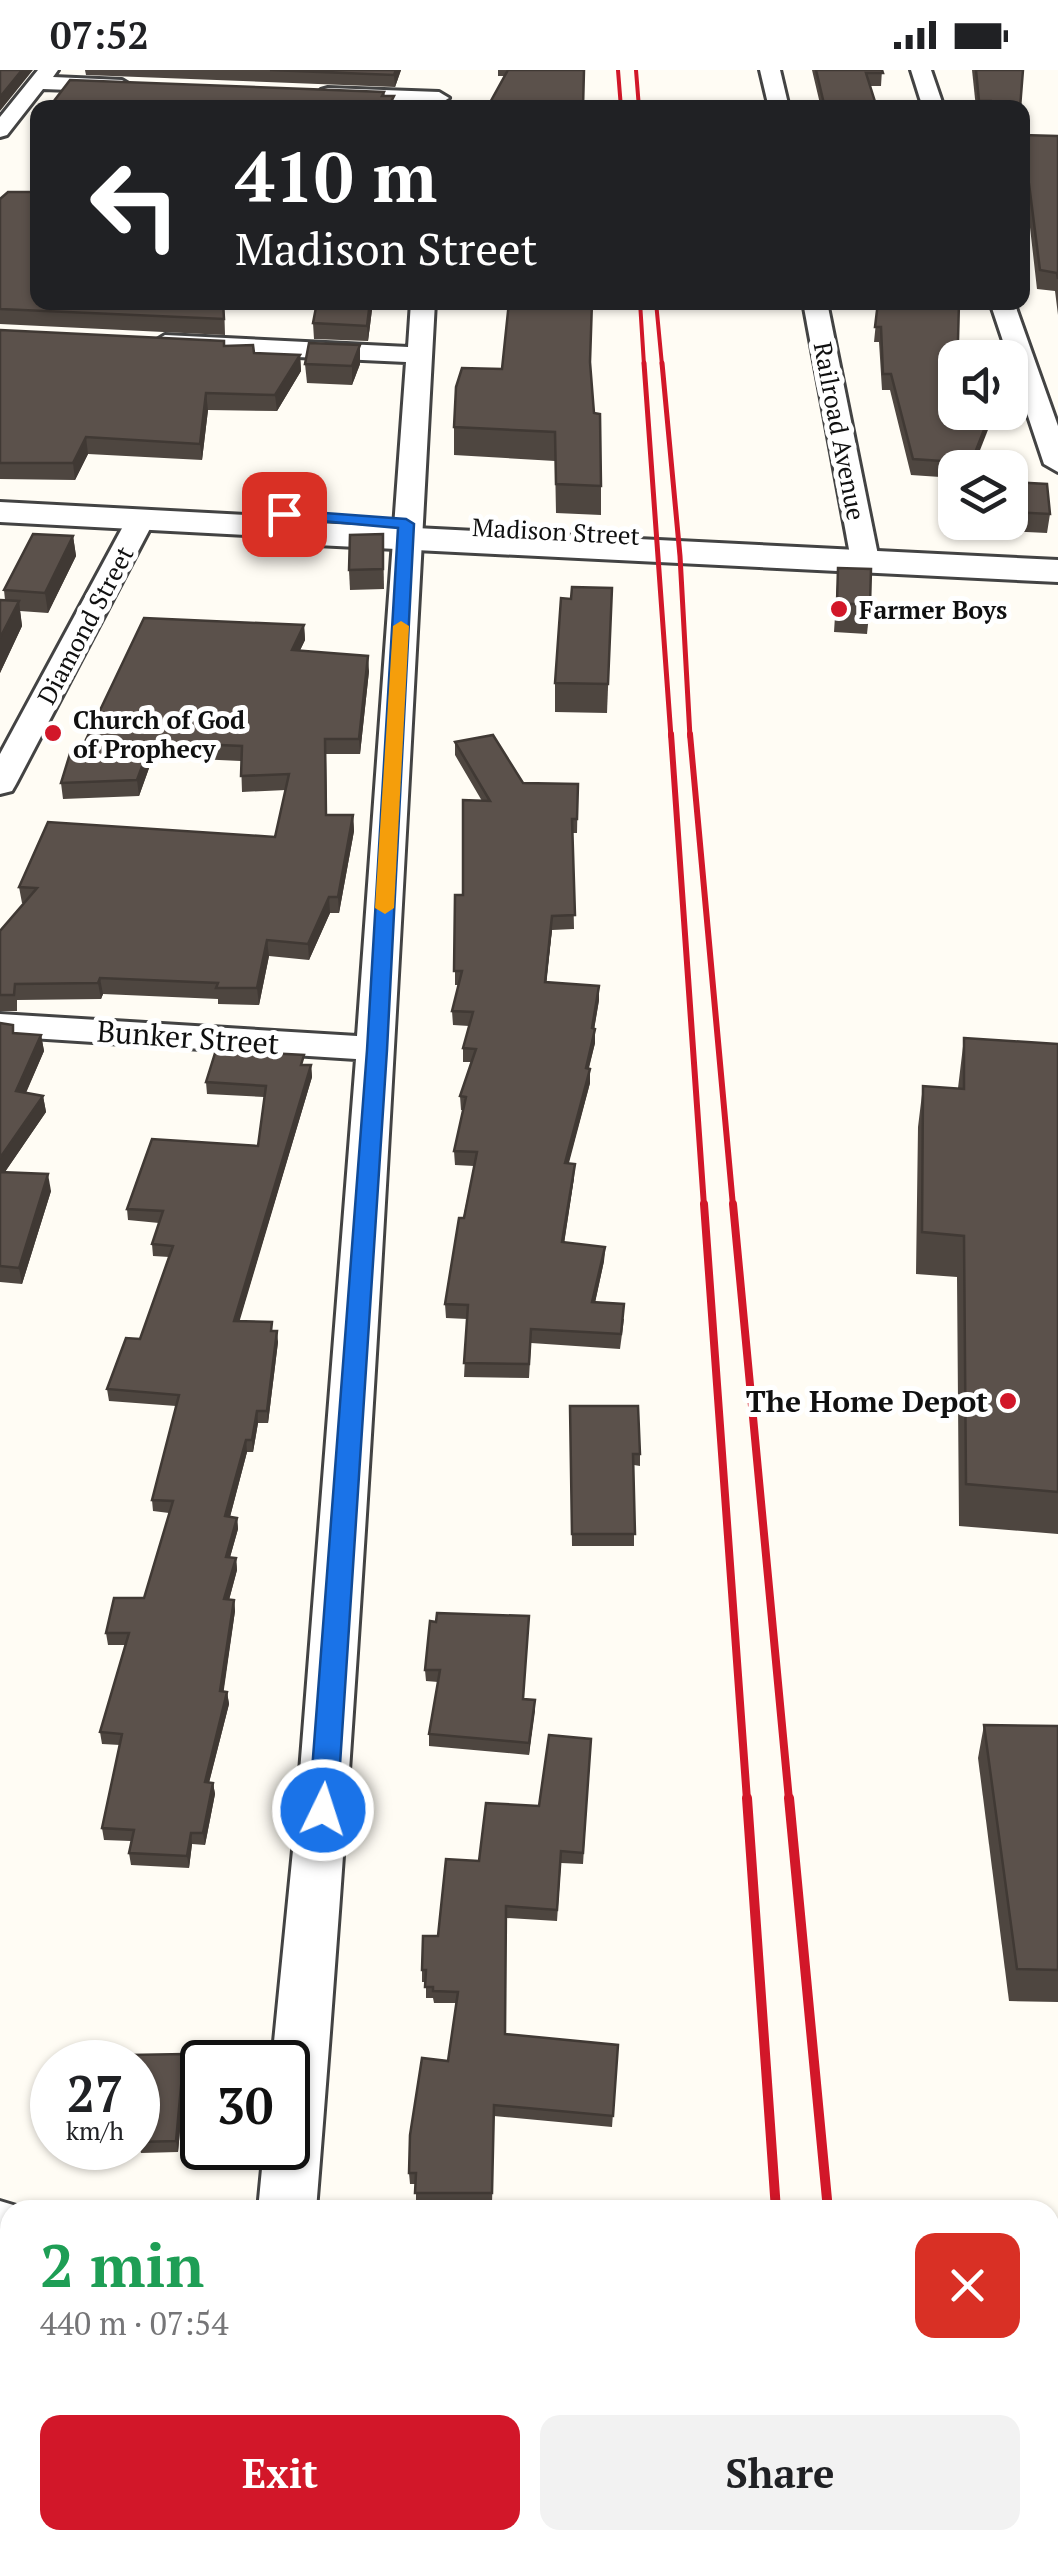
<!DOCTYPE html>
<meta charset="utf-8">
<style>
body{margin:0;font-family:"PT Serif",serif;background:#f2f2f2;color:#202124;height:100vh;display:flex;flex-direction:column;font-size:38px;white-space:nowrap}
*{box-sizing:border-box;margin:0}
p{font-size:32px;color:#757577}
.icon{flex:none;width:55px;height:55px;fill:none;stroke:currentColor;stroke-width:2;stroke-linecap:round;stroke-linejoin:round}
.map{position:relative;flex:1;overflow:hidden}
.panel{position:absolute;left:0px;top:2130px;width:1060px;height:350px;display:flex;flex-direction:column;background:#fff;border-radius:30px 30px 0 0;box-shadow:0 2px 8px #0004}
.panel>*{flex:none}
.banner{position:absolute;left:30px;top:30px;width:1000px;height:210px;border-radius:20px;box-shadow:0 2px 8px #0004;background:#202124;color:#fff;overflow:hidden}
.tools{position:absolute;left:938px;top:270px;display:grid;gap:20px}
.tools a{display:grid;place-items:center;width:90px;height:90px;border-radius:20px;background:#fff;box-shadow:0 2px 8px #0004;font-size:50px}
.speed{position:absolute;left:30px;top:1970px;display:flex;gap:20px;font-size:50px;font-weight:700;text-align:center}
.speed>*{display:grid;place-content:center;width:130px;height:130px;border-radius:50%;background:#fff;box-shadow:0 2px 8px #0004;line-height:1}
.speed small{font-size:25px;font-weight:400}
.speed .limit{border:5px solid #111;border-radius:15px;background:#fff;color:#111}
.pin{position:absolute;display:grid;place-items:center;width:85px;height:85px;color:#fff;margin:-42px;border-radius:20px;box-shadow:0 5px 15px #0006}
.me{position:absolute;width:110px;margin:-55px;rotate:4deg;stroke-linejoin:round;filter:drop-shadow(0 0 8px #0008)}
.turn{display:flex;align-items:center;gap:35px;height:210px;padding:0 40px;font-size:45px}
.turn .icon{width:130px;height:130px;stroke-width:2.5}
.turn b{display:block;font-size:70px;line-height:85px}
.round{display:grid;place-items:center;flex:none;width:105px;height:105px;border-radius:20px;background:#f2f2f2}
.head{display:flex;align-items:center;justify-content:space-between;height:170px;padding:0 40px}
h1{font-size:60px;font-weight:600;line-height:75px;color:#1e9e55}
.cta{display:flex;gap:20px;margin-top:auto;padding:20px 40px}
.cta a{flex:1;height:115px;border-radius:20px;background:#d21729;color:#fff;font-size:40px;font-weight:600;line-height:115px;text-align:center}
.cta a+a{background:#f2f2f2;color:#202124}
.status{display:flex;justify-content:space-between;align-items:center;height:70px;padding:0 50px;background:#fff;direction:ltr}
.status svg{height:28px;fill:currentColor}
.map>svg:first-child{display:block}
</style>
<div class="status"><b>07:52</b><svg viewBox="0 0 49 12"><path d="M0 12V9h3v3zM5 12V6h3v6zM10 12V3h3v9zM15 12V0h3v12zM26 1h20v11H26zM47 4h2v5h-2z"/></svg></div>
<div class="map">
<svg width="1058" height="2480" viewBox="0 0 1058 2480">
<rect width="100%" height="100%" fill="#fffcf4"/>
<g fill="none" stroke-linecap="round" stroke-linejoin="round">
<defs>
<g id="minor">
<path d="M38,0H58L53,7L122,10L132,16L122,22L43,19L7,65L0,67V47Z"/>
<path d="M760,0H780L789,38H769Z"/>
<path d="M911,0H931L944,38H923Z"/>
<path d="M328,18L439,22L449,28L439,34L321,28L318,24L321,20Z"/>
<path d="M411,232H435C400,869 368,1504 316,2140H258L264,2078H288V1992H272L297,1740L356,989L0,966V944L357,966L406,292L165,281L152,273L165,265L408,277Z"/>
<path d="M803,232H827L879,490L875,496H855L851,490Z"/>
<path d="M990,232H1014L1058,356V402L1044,394Z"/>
<path d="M141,441L151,443L155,449L16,714L12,721L0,724V684L127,449L131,443Z"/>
<path d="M0,2131L30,2140H10V2188L0,2187Z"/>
<path d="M225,2470H289L288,2480H224Z"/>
</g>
<path id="tertiary" d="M0,432L246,445L277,451L1058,490V512L277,473L246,465L0,452Z"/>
</defs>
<use href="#minor" stroke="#434343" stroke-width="6"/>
<use href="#tertiary" stroke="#434343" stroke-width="6"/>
<use href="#minor" fill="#fff" fill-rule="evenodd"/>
<use href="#tertiary" fill="#fff" fill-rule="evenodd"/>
<g stroke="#d21729" stroke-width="4">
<path d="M618,0L621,38"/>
<path d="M636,0L639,38"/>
<path d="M640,232L644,295"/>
<path d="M656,232L662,295"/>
</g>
<g stroke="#d21729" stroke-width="5">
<path d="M644,293L671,667"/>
<path d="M662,293L680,486L690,667"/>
</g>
<g stroke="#d21729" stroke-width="6">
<path d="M671,664L704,1136"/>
<path d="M690,664L733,1136"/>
</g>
<g stroke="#d21729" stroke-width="8">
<path d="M704,1134L747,1730"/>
<path d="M733,1134L789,1730"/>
</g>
<g stroke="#d21729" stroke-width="10">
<path d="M747,1728L776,2140"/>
<path d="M789,1728L828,2140"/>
<path d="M799,2470L800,2480"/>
<path d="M857,2470L858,2480"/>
</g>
</g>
<g fill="#4e4640">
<path d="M85,0H401L395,17L86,5Z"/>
<path d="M498,0H584L505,6H498Z"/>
<path d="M812,0H882L881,16H870L877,38H821Z"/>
<path d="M972,0H1023L1020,38H976Z"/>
<path d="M384,22L385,26L395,38H55L54,31Z"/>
<path d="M1022,65L1058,66V245L1055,221L1037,219L1027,131H1022Z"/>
<path d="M38,96V118L33,116L31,102Z"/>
<path d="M0,129L224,232L225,265L0,254Z"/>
<path d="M373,232L368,271L314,269L313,253Z"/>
<path d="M878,232L958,271L973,398H955V408L911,405L890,320H882L879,272H874Z"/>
<path d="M0,260L224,276L254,283L300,285L301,301L277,341L208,340L202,390L88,384L75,410L0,409Z"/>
<path d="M360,275V294L352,315L307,313L305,294Z"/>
<path d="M590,295L601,416V445L556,443L555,391L454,385V357L502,299Z"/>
<path d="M1010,412L1050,444L1047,463L1003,461V452H1010Z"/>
<path d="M383,464L384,519L350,520L349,500Z"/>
<path d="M73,466L76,486L48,543L20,541L22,556L0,603V530H5L4,520Z"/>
<path d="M838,498L870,535L867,564L834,562Z"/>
<path d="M612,518L607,643L555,642V613L571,529Z"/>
<path d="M304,555L305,570L300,580L369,601L360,684H326L327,745H353L354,761L339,843H330L309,890L269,886L259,935L218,934V929L103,924L101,929L17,930V941H0V861L24,833H22L19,817L275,767L286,720L242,722L241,691L153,687L139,726L63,729L61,713L82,678Z"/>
<path d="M455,672L523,713L578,714L577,763H572L574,859L552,860L546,912L599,916V930L594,959L595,973L589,998L590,999V1013L568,1094L574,1108L564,1173L605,1177L604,1191L595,1232L624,1249L620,1279L531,1273L529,1308L464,1307L467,1249L446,1248L445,1234L474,1096L455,1095L454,1081L463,1040H461L460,1026L471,992H463V978L469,956L453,955L452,941L458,915H455V825H463L482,731L455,685Z"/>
<path d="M0,953L15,963L41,965L44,981L26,1023L43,1026L46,1042L5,1102L51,1121L22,1214L0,1212Z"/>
<path d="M964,968L1058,974V1464L959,1456L957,1207L916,1204L918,1057L923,1016L958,1018Z"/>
<path d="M305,995H311L312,1007L239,1251L273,1261L278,1272L268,1353H258L253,1382H247L230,1447L237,1448L238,1459L230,1487L236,1488L237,1500L229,1530H234L235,1541L223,1622H227L229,1634L209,1713H213L215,1724L205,1775L192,1774L189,1798L131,1795L129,1783L131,1771L104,1770L102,1758L120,1675L102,1674L100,1662L125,1575H108L106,1563L144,1528L169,1443L153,1441L152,1430L176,1336L109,1331L107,1319L140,1269L169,1187L153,1186L152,1174L159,1153L128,1150L127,1139L258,1076L264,1027L207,1024L206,1012Z"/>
<path d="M570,1336L640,1384V1396L634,1395V1476H572Z"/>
<path d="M430,1551L524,1629L535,1630L529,1685L429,1676V1664L438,1612L426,1611L425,1600Z"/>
<path d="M984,1655L1058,1656V1932L1009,1931L978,1688Z"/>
<path d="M591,1669L583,1794L561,1793L557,1851L506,1848L505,1964L618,1975L612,2057L494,2046L492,2134H416V2114H410L409,2103L448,1991L456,1933H434L433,1928H426V1912H422V1900L438,1866L479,1791L539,1736Z"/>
<path d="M138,1992L186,1995L178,2082L141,2083L138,2072L140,2054H138Z"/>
<path d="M0,2232L10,2233V2318L0,2317Z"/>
<path d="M953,2470H1050L1058,2480H954Z"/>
</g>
<g fill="#403934">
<path d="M22,0H33L0,41V27Z"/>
<path d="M396,0H401L395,17L394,5Z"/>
<path d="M370,232H373L368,271L367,256Z"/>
<path d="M360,275V294L352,315V296Z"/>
<path d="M300,285L301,301L277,341L275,325Z"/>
<path d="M206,323L208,340L202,390L200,374Z"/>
<path d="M991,342H995L973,398H970Z"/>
<path d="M86,367L88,384L75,410L73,393Z"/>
<path d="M73,466L76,486L48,543L45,523Z"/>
<path d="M19,531L22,556L0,603V568Z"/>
<path d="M304,555L305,570L293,595L292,580Z"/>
<path d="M368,586L369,601L360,684L359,669Z"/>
<path d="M151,672L153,687L139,726L137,710Z"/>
<path d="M353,745L354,761L339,843L338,827Z"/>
<path d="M329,827L330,843L309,890L308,874Z"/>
<path d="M552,846V860L545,926V912Z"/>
<path d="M267,870L269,886L259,935L257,918Z"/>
<path d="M100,908L103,924L101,929L98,913Z"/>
<path d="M599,916V930L592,972V958Z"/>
<path d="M595,959V973L585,1012L586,998Z"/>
<path d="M41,965L44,981L19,1038L16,1021Z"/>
<path d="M311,995L312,1007L236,1263L234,1251Z"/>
<path d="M590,999V1013L565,1108V1093Z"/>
<path d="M43,1026L46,1042L0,1109V1088Z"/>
<path d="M575,1094L574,1108L562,1187V1172Z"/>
<path d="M48,1104L51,1121L22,1214L19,1198Z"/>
<path d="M605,1177L604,1191L592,1247V1232Z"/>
<path d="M277,1261L278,1272L268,1353L267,1341Z"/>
<path d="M257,1341L258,1353L253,1382L252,1370Z"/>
<path d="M246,1370L247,1382L227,1458L225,1446Z"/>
<path d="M237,1448L238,1459L227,1498L226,1487Z"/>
<path d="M236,1488L237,1500L226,1541L224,1529Z"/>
<path d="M234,1530L235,1541L222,1633L220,1621Z"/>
<path d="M227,1622L229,1634L206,1724L205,1712Z"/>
<path d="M535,1630V1641L529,1685V1673Z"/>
<path d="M213,1713L215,1724L205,1775L203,1763Z"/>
<path d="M191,1763L192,1774L189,1798L187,1786Z"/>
<path d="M184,1984L186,1995L178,2082L176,2071Z"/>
<path d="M91,2470H98L95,2480H88Z"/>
</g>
<g fill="#5b514b" stroke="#403934" stroke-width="2.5">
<path d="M0,0H22L0,27Z"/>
<path d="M270,0H396L394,5Z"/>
<path d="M508,0H584L583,38H487Z"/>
<path d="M816,0H882L883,3H866L877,38H825Z"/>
<path d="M976,0H1023L1020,38H992L991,31H979Z"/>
<path d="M70,10L384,22L382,26H394L388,38H63L70,32L54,31Z"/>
<path d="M1022,65L1058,66V209L1057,203L1040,200L1029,114H1022Z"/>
<path d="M8,122H38V232H223L224,249L0,239V129Z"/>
<path d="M317,232H370L367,256L313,253Z"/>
<path d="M509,232H592L590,292L594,343L600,344L601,416L556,414L555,362L454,357L456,317L462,298L502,299Z"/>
<path d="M878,232H959L958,271L979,274L980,288H955V342H991L971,393L913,389L891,304H883L881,257H875Z"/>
<path d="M0,260L224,271V276L253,275L254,283L300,285L275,325L206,323L200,374L86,367L73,393H0Z"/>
<path d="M309,273L360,275L352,296L305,294Z"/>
<path d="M1010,412L1047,414L1050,444L1010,442Z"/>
<path d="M33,464L73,466L45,523L4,520Z"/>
<path d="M383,464V499L349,500L350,465Z"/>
<path d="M838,498L871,499L870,535L837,533Z"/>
<path d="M572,517L612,518L608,614L555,613L561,528L571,529Z"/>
<path d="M0,530L19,531L0,568Z"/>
<path d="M144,548L304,555L292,580L368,586L359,669H325L326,745H353L338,827H329L308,874L267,870L257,918H216L218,913L100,908L98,913L15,914L14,925H0V861L37,818L19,817L48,752L275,767L289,704L241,706L242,676L151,672L137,710L61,713L72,677L82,678Z"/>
<path d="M493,665L523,713L578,714L577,749H572L575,845L552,846L545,912L599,916L592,958L595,959L586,998L590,999L565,1093L575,1094L562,1172L605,1177L592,1232L624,1234L621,1264L531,1259L529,1294L464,1293L468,1235L445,1234L459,1148H464L477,1082L454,1081L466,1027L460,1026L476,979L463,978L473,942L452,941L462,901H454L455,825H463V730L490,731L455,672Z"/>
<path d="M0,953L13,955V963L41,965L16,1021L43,1026L0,1088Z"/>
<path d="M964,968L1058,974V1422L966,1414L964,1166L922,1162L923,1016L964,1019Z"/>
<path d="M216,980L304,985L301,995H311L234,1251L272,1252L271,1261H277L267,1341H257L252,1370H246L225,1446L237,1448L226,1487L236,1488L224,1529L234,1530L220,1621L227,1622L205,1712L213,1713L203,1763H191L187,1786L129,1783L134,1760L102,1758L122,1664L100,1662L129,1563H106L114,1528H144L173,1431L152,1430L179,1325L107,1319L126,1268L140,1269L173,1176L152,1174L163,1141L127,1139L152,1069L258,1076L266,1016L206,1012Z"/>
<path d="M0,1102L48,1104L19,1198L0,1196Z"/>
<path d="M570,1336H638L640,1384H633L635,1464H572Z"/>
<path d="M437,1543L529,1546L523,1629L535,1630L529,1673L429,1664L440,1600H425L430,1551L436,1552Z"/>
<path d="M984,1655L1058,1656V1900L1017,1899Z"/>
<path d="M549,1665L591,1669L583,1783L561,1781L557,1840L506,1836L505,1964L618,1975L613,2046L494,2035L492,2123H415L416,2103H409L410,2065L422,1988L448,1991L458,1922L433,1921V1917H425L426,1900H422L423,1866H438L446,1789L479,1791L486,1733L539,1736Z"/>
<path d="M184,1984L176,2071L138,2072L141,2043H138V1992H72L73,1986Z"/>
<path d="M0,2232L10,2233V2304L0,2303Z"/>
<path d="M10,2405V2470H91L88,2480H6V2477H0V2442Z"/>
<path d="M1050,2441L1058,2442V2480H968L967,2470H1050Z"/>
<path d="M419,2470H517L515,2480H411L412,2475L418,2476Z"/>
</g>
<path fill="#1a73e8" stroke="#114b97" stroke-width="2.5" d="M284,440L406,449L414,454L387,980L337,1740L333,1749L323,1752L313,1749L309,1740L367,980L398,458L278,447L276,444Z"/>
<path fill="#f59e0b" d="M401,551L409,556L394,838L385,844L375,838L393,556Z"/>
<g fill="#d21729" stroke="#fff" stroke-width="4">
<circle cx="839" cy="539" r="10"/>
<circle cx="53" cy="663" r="10"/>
<circle cx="1008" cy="1331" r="10"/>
</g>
<g text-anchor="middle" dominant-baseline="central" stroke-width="10" stroke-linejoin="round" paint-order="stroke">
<g font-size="25" fill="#101010" stroke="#fff">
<text transform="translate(840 361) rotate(79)">Railroad Avenue</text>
<text transform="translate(556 461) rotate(3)">Madison Street</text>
<text transform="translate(85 555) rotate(-62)">Diamond Street</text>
</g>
<g font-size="25" font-weight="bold" fill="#101010" stroke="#fff" text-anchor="start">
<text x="859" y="539">Farmer Boys</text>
<text x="73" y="649">Church of God<tspan x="73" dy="29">of Prophecy</tspan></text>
</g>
<g font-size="30" fill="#101010" stroke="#fff">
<text transform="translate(188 967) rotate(4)">Bunker Street</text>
</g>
<g font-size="30" font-weight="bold" fill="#101010" stroke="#fff" text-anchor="end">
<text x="988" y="1331">The Home Depot</text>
</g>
</g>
</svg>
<div class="tools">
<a><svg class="icon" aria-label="sound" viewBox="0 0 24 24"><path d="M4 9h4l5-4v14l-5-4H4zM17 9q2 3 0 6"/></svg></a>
<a><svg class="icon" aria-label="layers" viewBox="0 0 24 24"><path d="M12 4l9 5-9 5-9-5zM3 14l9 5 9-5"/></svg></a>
</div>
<div class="speed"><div>27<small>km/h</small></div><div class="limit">30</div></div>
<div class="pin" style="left:284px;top:444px;background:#d93025"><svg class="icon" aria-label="arrive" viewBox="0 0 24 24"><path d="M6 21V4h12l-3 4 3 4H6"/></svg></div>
<svg class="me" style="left:323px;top:1740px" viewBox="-20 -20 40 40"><circle r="17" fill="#1a73e8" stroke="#fff" stroke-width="3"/><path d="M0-11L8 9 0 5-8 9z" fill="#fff"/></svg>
<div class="banner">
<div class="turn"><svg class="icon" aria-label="left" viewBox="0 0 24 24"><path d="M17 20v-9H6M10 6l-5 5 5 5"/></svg><div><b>410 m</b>Madison Street</div></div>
</div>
<section class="panel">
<div class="head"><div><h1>2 min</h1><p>440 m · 07:54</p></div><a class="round" style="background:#d93025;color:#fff"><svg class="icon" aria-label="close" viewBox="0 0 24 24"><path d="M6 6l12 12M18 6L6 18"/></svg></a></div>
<div class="cta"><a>Exit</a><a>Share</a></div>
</section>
</div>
